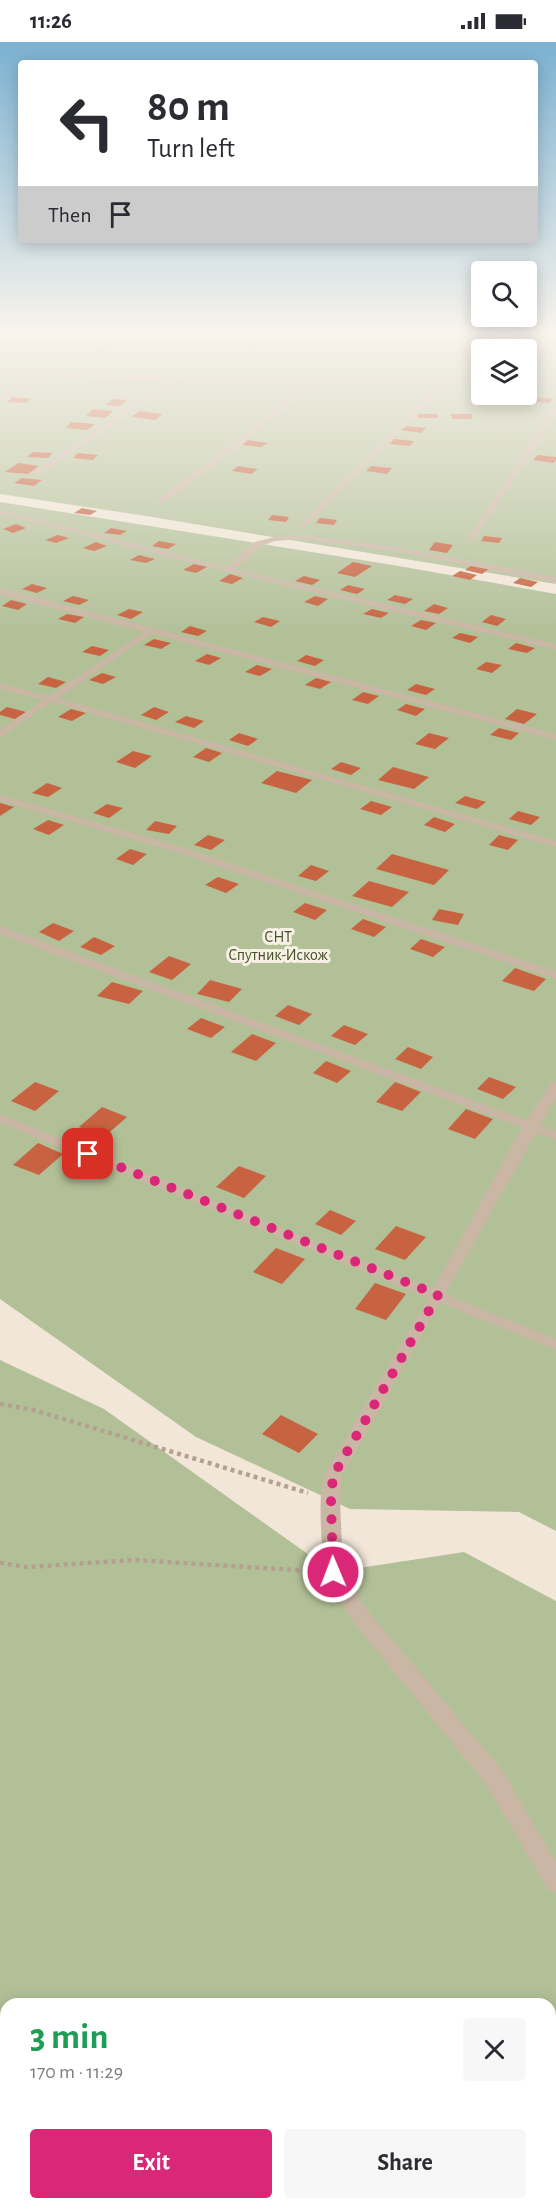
<!DOCTYPE html>
<meta charset="utf-8">
<style>
body{margin:0;font-family:"Alegreya Sans",sans-serif;background:#f7f7f7;color:#2b2b33;height:100vh;display:flex;flex-direction:column;font-size:22px;white-space:nowrap}
*{box-sizing:border-box;margin:0}
p{font-size:20px;color:#7c7c81}
.icon{flex:none;width:33px;height:33px;fill:none;stroke:currentColor;stroke-width:2;stroke-linecap:round;stroke-linejoin:round}
.map{position:relative;flex:1;overflow:hidden}
.panel{position:absolute;left:0px;top:1956px;width:556px;height:212px;display:flex;flex-direction:column;background:#fff;border-radius:18px 18px 0 0;box-shadow:0 3px 15px #0003}
.panel>*{flex:none}
.guide{position:absolute;left:18px;top:18px;width:520px;height:183px;border-radius:6px;box-shadow:0 3px 15px #0003;background:#fff;color:#2b2b33;overflow:hidden}
.buttons{position:absolute;left:471px;top:219px;display:grid;gap:12px}
.buttons a{display:grid;place-items:center;width:66px;height:66px;border-radius:6px;background:#fff;box-shadow:0 3px 15px #0003;font-size:30px}
.pin{position:absolute;display:grid;place-items:center;width:51px;height:51px;color:#fff;margin:-26px;border-radius:12px;box-shadow:0 3px 9px #0006}
.me{position:absolute;width:66px;margin:-33px;rotate:359deg;stroke-linejoin:round;filter:drop-shadow(0 0 4px #0008)}
.turn{display:flex;align-items:center;gap:21px;height:126px;padding:0 30px;font-size:27px}
.turn .icon{width:78px;height:78px;stroke-width:2.5}
.turn b{display:block;font-size:42px;line-height:51px}
.then{display:flex;align-items:center;height:57px;padding:0 30px;background:#0003;gap:12px;font-size:22px}
.round{display:grid;place-items:center;flex:none;width:63px;height:63px;border-radius:6px;background:#f7f7f7}
.head{display:flex;align-items:center;justify-content:space-between;height:102px;padding:0 30px}
h1{font-size:36px;font-weight:600;line-height:45px;color:#1e9e55}
.cta{display:flex;gap:12px;margin-top:auto;padding:12px 30px}
.cta a{flex:1;height:69px;border-radius:6px;background:#db2777;color:#fff;font-size:24px;font-weight:600;line-height:69px;text-align:center}
.cta a+a{background:#f7f7f7;color:#2b2b33}
.status{display:flex;justify-content:space-between;align-items:center;height:42px;padding:0 30px;background:#fff;direction:ltr}
.status svg{height:16px;fill:currentColor}
.map>svg:first-child{display:block}
</style>
<div class="status"><b>11:26</b><svg viewBox="0 0 49 12"><path d="M0 12V9h3v3zM5 12V6h3v6zM10 12V3h3v9zM15 12V0h3v12zM26 1h20v11H26zM47 4h2v5h-2z"/></svg></div>
<div class="map">
<svg width="556" height="2167" viewBox="0 0 556 2167">
<rect width="100%" height="100%" fill="#f1e6d8"/>
<g fill="#b2c098" fill-rule="evenodd">
<path d="M0,288H556V542L146,474L0,452ZM482,308H526V352H482Z"/>
<path d="M0,460L399,524L556,552V1489L519,1470L350,1467L196,1395L0,1257Z"/>
<path d="M0,1318L104,1367L333,1530L464,1510L556,1559V2167H0ZM6,1962H550V2162H6Z"/>
</g>
<g fill="#c76340">
<path d="M527,354L553,357L549,361L523,358Z"/>
<path d="M13,355L31,357L26,361L7,360Z"/>
<path d="M113,357L127,358L120,364L105,363Z"/>
<path d="M93,367L113,369L105,376L86,374Z"/>
<path d="M140,369L163,372L155,378L131,375Z"/>
<path d="M417,372H437L438,376H418Z"/>
<path d="M451,372H472V377H452Z"/>
<path d="M71,380L95,382L87,388L66,386Z"/>
<path d="M406,384L426,386L421,391L401,388Z"/>
<path d="M394,397L414,399L410,404L390,402Z"/>
<path d="M248,398L268,401L261,405L242,403Z"/>
<path d="M33,410L53,411L48,416L27,415Z"/>
<path d="M78,411L98,413L93,418L73,416Z"/>
<path d="M538,413L556,415V418L554,421L533,418Z"/>
<path d="M18,421L39,424L28,432L5,430Z"/>
<path d="M238,424L258,427L251,432L232,429Z"/>
<path d="M371,424L392,426L387,432L366,429Z"/>
<path d="M22,436L42,438L34,444L14,441Z"/>
<path d="M82,466L97,469L90,473L74,471Z"/>
<path d="M272,473L289,475L286,480L268,478Z"/>
<path d="M320,476L337,478L334,483L316,481Z"/>
<path d="M16,482L26,486L13,491L3,487Z"/>
<path d="M111,486L127,489L120,493L104,491Z"/>
<path d="M58,493L69,496L56,501L45,498Z"/>
<path d="M484,494L502,496L499,501L481,499Z"/>
<path d="M159,499L176,502L168,507L152,504Z"/>
<path d="M96,500L107,504L94,509L83,506Z"/>
<path d="M435,500L453,503L447,511L429,508Z"/>
<path d="M139,513L155,517L146,521L130,518Z"/>
<path d="M353,520L372,524L355,535L337,531Z"/>
<path d="M194,522L207,525L196,531L183,528Z"/>
<path d="M472,523L489,527L482,532L465,528Z"/>
<path d="M460,529L477,533L470,538L452,534Z"/>
<path d="M230,532L243,536L232,542L219,539Z"/>
<path d="M304,534L320,538L312,543L295,539Z"/>
<path d="M520,536L538,540L531,545L513,541Z"/>
<path d="M32,542L47,546L37,551L22,547Z"/>
<path d="M348,543L365,547L357,552L340,548Z"/>
<path d="M395,553L413,557L405,562L387,558Z"/>
<path d="M73,554L89,558L79,563L63,559Z"/>
<path d="M315,554L328,557L318,564L304,560Z"/>
<path d="M11,558L27,562L18,568L2,564Z"/>
<path d="M434,562L448,566L439,572L424,569Z"/>
<path d="M129,567L143,570L131,577L117,573Z"/>
<path d="M372,567L389,571L381,576L363,572Z"/>
<path d="M67,572L84,575L75,581L58,577Z"/>
<path d="M491,573L506,577L497,584L482,580Z"/>
<path d="M263,575L280,579L271,585L254,580Z"/>
<path d="M421,578L436,581L426,588L411,584Z"/>
<path d="M190,584L207,589L198,594L181,590Z"/>
<path d="M460,591L478,595L470,601L452,596Z"/>
<path d="M154,597L171,601L161,607L144,603Z"/>
<path d="M516,601L535,606L527,611L508,607Z"/>
<path d="M92,604L109,608L100,614L82,610Z"/>
<path d="M207,612L221,616L209,623L195,619Z"/>
<path d="M306,613L324,618L315,624L297,619Z"/>
<path d="M486,620L502,623L492,631L476,627Z"/>
<path d="M257,623L272,627L260,634L245,630Z"/>
<path d="M102,631L116,635L103,642L89,638Z"/>
<path d="M48,635L66,640L56,646L38,642Z"/>
<path d="M316,636L331,640L320,647L305,643Z"/>
<path d="M416,642L435,647L426,653L407,648Z"/>
<path d="M363,650L379,654L368,662L352,658Z"/>
<path d="M406,662L425,667L416,674L397,668Z"/>
<path d="M7,665L26,670L15,677L0,673V670Z"/>
<path d="M154,665L169,670L156,678L141,673Z"/>
<path d="M71,667L86,671L72,679L58,675Z"/>
<path d="M517,667L537,672L524,682L505,677Z"/>
<path d="M186,674L204,679L194,686L175,680Z"/>
<path d="M499,686L519,691L511,698L490,693Z"/>
<path d="M239,691L258,697L248,704L229,698Z"/>
<path d="M429,691L449,696L435,707L415,702Z"/>
<path d="M206,706L222,711L209,720L193,715Z"/>
<path d="M133,709L152,714L135,726L116,720Z"/>
<path d="M341,720L361,726L351,733L331,727Z"/>
<path d="M393,725L429,735L414,747L378,738Z"/>
<path d="M277,729L312,738L296,751L261,741Z"/>
<path d="M47,741L62,746L48,755L32,751Z"/>
<path d="M465,754L486,760L477,767L455,761Z"/>
<path d="M371,759L392,765L381,773L360,767Z"/>
<path d="M0,761L14,765L0,774Z"/>
<path d="M107,762L123,766L109,776L93,771Z"/>
<path d="M518,769L540,775L531,783L509,777Z"/>
<path d="M434,775L455,782L445,790L424,783Z"/>
<path d="M48,778L64,783L49,793L33,787Z"/>
<path d="M155,779L177,784L169,792L146,788Z"/>
<path d="M208,793L225,798L211,808L194,803Z"/>
<path d="M499,793L518,798L508,808L489,803Z"/>
<path d="M130,807L147,812L133,823L116,817Z"/>
<path d="M392,812L449,828L434,843L376,827Z"/>
<path d="M311,823L329,829L316,839L298,834Z"/>
<path d="M218,835L239,842L226,851L205,843Z"/>
<path d="M369,839L409,850L392,865L352,854Z"/>
<path d="M305,861L327,868L315,878L293,870Z"/>
<path d="M439,867L464,872L458,883L432,878Z"/>
<path d="M363,877L386,885L374,895L351,887Z"/>
<path d="M53,881L74,889L59,899L39,890Z"/>
<path d="M94,895L115,904L101,913L80,905Z"/>
<path d="M421,897L445,905L433,915L410,907Z"/>
<path d="M169,914L191,922L172,938L149,930Z"/>
<path d="M515,926L546,937L534,949L502,939Z"/>
<path d="M210,938L242,947L229,960L197,952Z"/>
<path d="M112,940L143,949L129,962L97,954Z"/>
<path d="M288,963L312,972L299,983L275,974Z"/>
<path d="M201,976L225,985L211,996L187,987Z"/>
<path d="M344,983L368,992L355,1003L331,994Z"/>
<path d="M252,992L276,1001L256,1019L231,1010Z"/>
<path d="M408,1005L433,1015L421,1027L395,1017Z"/>
<path d="M326,1019L351,1029L337,1041L313,1031Z"/>
<path d="M489,1035L516,1045L503,1057L477,1047Z"/>
<path d="M35,1040L59,1049L35,1069L11,1059Z"/>
<path d="M395,1040L421,1050L402,1069L376,1060Z"/>
<path d="M102,1065L127,1075L104,1095L79,1085Z"/>
<path d="M466,1067L493,1077L475,1097L448,1087Z"/>
<path d="M38,1101L63,1112L39,1133L13,1123Z"/>
<path d="M239,1124L266,1134L244,1156L216,1145Z"/>
<path d="M330,1168L356,1179L341,1193L315,1182Z"/>
<path d="M396,1184L426,1195L405,1218L375,1207Z"/>
<path d="M276,1206L305,1217L282,1242L253,1230Z"/>
<path d="M375,1241L406,1252L386,1278L355,1267Z"/>
<path d="M281,1373L318,1392L299,1411L262,1392Z"/>
</g>
<g fill="none" stroke-linecap="round" stroke-linejoin="round">
<g stroke="#b5a08f" stroke-width="2" stroke-dasharray="1.5 1.5" stroke-linecap="butt">
<path d="M526,314L556,308"/>
<path d="M86,316L141,288"/>
<path d="M458,321L482,320"/>
</g>
<g stroke="#b5a08f" stroke-width="4.5" stroke-dasharray="4 4" stroke-linecap="butt">
<path d="M0,1362L34,1368L308,1451"/>
<path d="M0,1521L27,1525L134,1518L310,1529"/>
</g>
<g fill="#c9b6a4" fill-rule="evenodd">
<path d="M0,468L227,525L255,500L274,495L301,493L401,506L556,535V541L401,510L301,497L275,499L261,504L235,527L556,602V608L229,530L0,472Z"/>
<path d="M150,586L153,587V591L58,656L556,799V805L52,660L0,696V688L43,658L0,647V641L49,654Z"/>
<path d="M0,753L178,804L556,929V937L170,808L0,759Z"/>
<path d="M0,884L556,1089V1098L0,892Z"/>
<path d="M0,1072L556,1297V1308L0,1081Z"/>
</g>
<g fill="#c9b6a4" fill-rule="evenodd">
<path d="M0,327L175,335L482,337V341H446L304,487L300,484L301,482L438,341L315,340L234,409L161,463L158,462V458L228,405L306,340L177,339L37,434H34V430L168,339L47,333L0,360V355L37,333L0,331Z"/>
<rect x="526" y="336" width="30" height="4"/>
<path d="M556,366V374L474,499L467,501L466,499L552,368Z"/>
<path d="M0,546L556,692V698L0,552Z"/>
<path d="M556,1040V1056L342,1434L340,1458L343,1529L367,1568L502,1728L556,1820V1851L548,1848L486,1742L353,1580L323,1530C323,1507 316,1447 326,1429L430,1253L522,1085L551,1041Z"/>
</g>
</g>
<linearGradient id="sky" x2="0" y2="1"><stop stop-color="#7bb1d1"/><stop offset="0.49" stop-color="#f9f4ed"/><stop offset="1" stop-color="#f9f4ed" stop-opacity="0"/></linearGradient>
<rect width="556" height="592" fill="url(#sky)"/>
<g fill="none" stroke-linecap="round" stroke-linejoin="round">
<path stroke="#db2777" stroke-width="10" stroke-dasharray="0 18" d="M88,1112L438,1253L333,1434L331,1458L333,1530"/>
</g>
<g text-anchor="middle" dominant-baseline="central" stroke-width="6" stroke-linejoin="round" paint-order="stroke">
<g font-size="16" fill="#43532a" stroke="#f9f0e5">
<text x="278" y="895">СНТ<tspan x="278" dy="18">Спутник-Искож</tspan></text>
</g>
</g>
</svg>
<div class="buttons">
<a><svg class="icon" aria-label="search" viewBox="0 0 24 24"><circle cx="10" cy="10" r="6"/><path d="M15 15l6 6"/></svg></a>
<a><svg class="icon" aria-label="layers" viewBox="0 0 24 24"><path d="M12 4l9 5-9 5-9-5zM3 14l9 5 9-5"/></svg></a>
</div>
<div class="pin" style="left:88px;top:1112px;background:#d93025"><svg class="icon" aria-label="arrive" viewBox="0 0 24 24"><path d="M6 21V4h12l-3 4 3 4H6"/></svg></div>
<svg class="me" style="left:333px;top:1530px" viewBox="-20 -20 40 40"><circle r="17" fill="#db2777" stroke="#fff" stroke-width="3"/><path d="M0-11L8 9 0 5-8 9z" fill="#fff"/></svg>
<div class="guide">
<div class="turn"><svg class="icon" aria-label="left" viewBox="0 0 24 24"><path d="M17 20v-9H6M10 6l-5 5 5 5"/></svg><div><b>80 m</b>Turn left</div></div>
<div class="then">Then<svg class="icon" aria-label="arrive" viewBox="0 0 24 24"><path d="M6 21V4h12l-3 4 3 4H6"/></svg></div>
</div>
<section class="panel">
<div class="head"><div><h1>3 min</h1><p>170 m · 11:29</p></div><a class="round"><svg class="icon" aria-label="close" viewBox="0 0 24 24"><path d="M6 6l12 12M18 6L6 18"/></svg></a></div>
<div class="cta"><a>Exit</a><a>Share</a></div>
</section>
</div>
